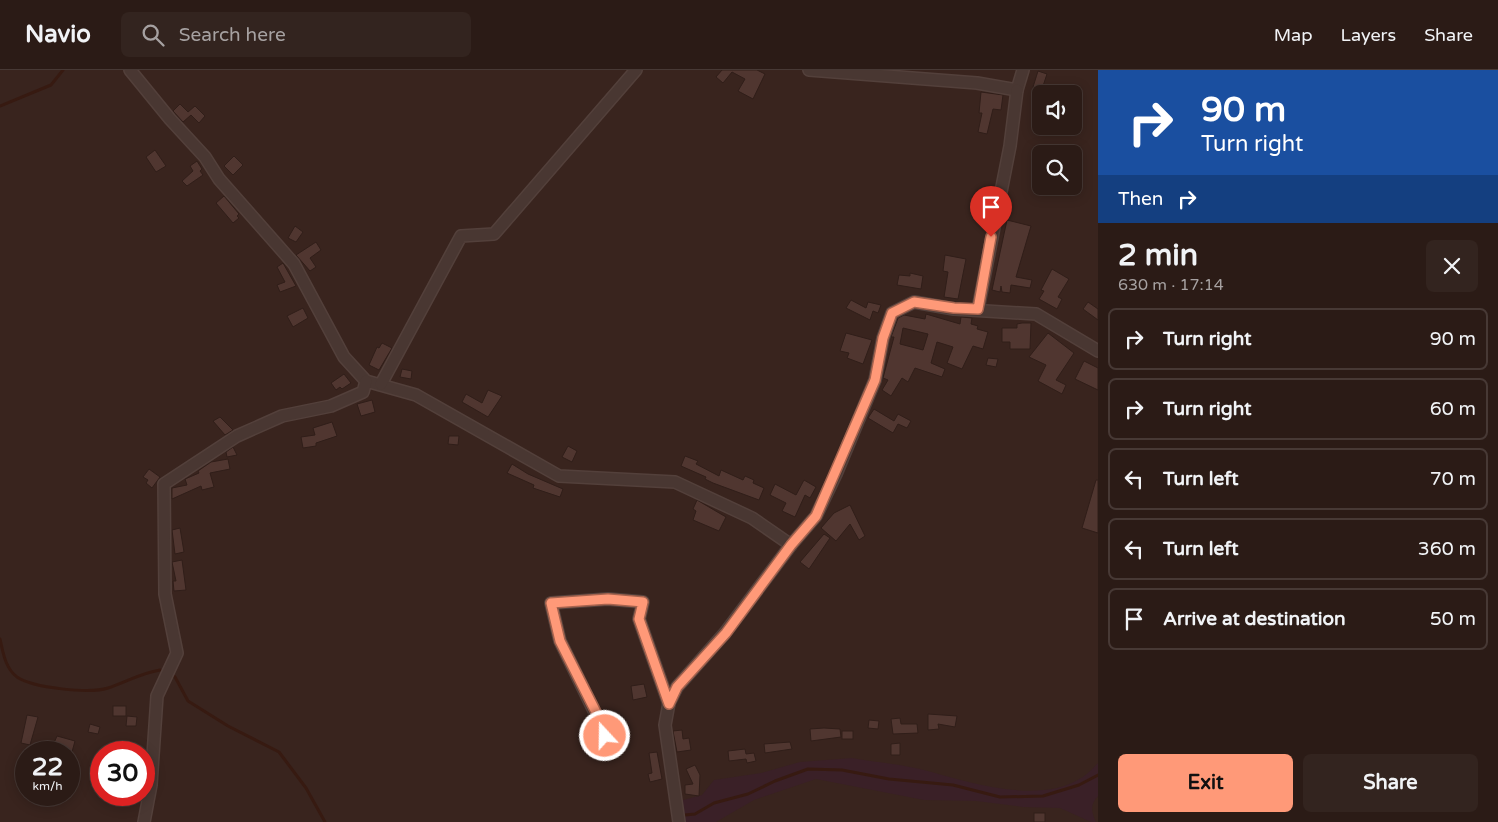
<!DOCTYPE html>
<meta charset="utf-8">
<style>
body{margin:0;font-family:"Varela Round",sans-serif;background:#33241f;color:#f1f3f6;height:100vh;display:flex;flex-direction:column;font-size:19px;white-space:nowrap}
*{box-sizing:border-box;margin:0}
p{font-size:16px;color:#a6a1a1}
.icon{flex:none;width:28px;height:28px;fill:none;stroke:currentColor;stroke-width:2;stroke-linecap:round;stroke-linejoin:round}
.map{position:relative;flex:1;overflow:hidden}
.sheet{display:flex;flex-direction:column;background:#2b1b16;width:400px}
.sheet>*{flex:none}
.hud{background:#1a4fa0;color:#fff;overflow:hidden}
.tools{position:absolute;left:1032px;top:15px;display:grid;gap:10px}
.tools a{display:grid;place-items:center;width:50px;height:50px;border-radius:8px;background:#2b1b16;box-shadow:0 2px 12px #0003,0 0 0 1px #473935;font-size:25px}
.speed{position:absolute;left:15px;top:671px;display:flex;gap:10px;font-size:25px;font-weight:700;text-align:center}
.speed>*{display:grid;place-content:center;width:65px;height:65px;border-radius:50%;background:#2b1b16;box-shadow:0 2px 12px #0003,0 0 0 1px #473935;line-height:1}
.speed small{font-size:12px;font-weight:400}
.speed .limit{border:8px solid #d22;background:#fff;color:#111}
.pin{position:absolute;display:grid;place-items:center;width:42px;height:42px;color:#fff;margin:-51px -21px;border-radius:50% 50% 50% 0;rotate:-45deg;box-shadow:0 0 5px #0007}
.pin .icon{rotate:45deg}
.me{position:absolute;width:55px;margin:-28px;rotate:339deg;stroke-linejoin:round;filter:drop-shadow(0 0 4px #0008)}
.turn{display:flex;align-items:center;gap:18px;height:105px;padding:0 20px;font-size:22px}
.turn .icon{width:65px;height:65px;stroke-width:2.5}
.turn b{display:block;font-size:35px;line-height:42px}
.then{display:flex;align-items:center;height:48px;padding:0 20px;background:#0003;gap:10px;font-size:19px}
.round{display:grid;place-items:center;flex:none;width:52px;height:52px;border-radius:8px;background:#33241f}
.summary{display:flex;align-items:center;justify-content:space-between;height:85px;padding:0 20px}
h1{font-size:30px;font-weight:800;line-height:38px}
.action{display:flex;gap:10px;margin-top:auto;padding:10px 20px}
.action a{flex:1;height:58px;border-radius:8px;background:#ff9978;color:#111;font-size:20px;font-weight:800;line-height:58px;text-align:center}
.action a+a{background:#33241f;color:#f1f3f6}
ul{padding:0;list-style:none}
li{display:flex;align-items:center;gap:15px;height:62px;margin:0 10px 8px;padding:0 10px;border:2px solid #473935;border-radius:8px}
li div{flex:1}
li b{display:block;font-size:19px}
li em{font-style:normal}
header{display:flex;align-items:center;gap:30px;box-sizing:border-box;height:70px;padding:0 25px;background:#2b1b16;border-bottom:1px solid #473935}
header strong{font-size:24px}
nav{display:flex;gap:28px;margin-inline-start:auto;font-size:18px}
.search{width:350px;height:45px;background:#33241f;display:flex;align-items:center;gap:12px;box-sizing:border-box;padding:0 18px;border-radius:8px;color:#a6a1a1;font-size:19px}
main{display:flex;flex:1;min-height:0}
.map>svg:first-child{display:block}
</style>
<header>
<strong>Navio</strong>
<div class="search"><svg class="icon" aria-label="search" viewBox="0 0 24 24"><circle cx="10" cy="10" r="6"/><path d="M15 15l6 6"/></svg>Search here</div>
<nav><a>Map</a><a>Layers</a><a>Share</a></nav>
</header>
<main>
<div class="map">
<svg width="1098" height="752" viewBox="0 0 1098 752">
<rect width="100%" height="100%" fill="#39241e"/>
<path fill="#3a2027" d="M852,688C875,692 898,694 920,699C966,711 1037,736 1081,708C1087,705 1093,698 1098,693V726C1090,735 1091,741 1096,752H1091L1060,738L1023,737L976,731L924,730L816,709L754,730L716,752H683V730L702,725L714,710L761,703L800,692Z"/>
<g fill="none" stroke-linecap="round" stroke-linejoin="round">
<g stroke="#371a11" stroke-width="3">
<path d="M0,36L51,15L63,0"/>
<path d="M0,569C3,582 5,598 17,607C33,618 90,624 108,618C126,612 141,603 160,600"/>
<path d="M170,603L175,607L188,631L228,656L279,682L306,718L325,752"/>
<path d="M685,745L695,744L714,733L748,724L775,711L808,699L842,700L889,709L953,715L1000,727L1043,726L1079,715L1098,705"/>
</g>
</g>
<g fill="#503630" stroke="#301e19" fill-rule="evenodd">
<path d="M722,0H757L765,4L753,29L738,21L745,9L732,2L723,13L716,7Z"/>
<path d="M1038,1L1047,4L1042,19L1033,17Z"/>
<path d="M981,22L1003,25L1001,40L993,39L987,64L978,62L982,43H979Z"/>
<path d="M180,34L188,42L195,36L205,46L199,53L191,45L183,52L173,41Z"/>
<path d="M155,80L166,96L156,102L146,87Z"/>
<path d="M234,86L243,95L233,105L224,96Z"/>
<path d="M197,91L202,99L200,101L203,105L187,116L182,111L193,101L190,96Z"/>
<path d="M224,126L239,144L237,146L239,148L233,153L216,133Z"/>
<path d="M1007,150L1031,156L1016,207L1032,210L1030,218L1011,215L1010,223L1002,222L1001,216L1000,222L992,220Z"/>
<path d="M295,156L303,162L296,172L288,168Z"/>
<path d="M316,172L321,180L310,188L316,197L310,201L296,185Z"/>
<path d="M945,185L966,189L958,229L944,227L948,202L943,201Z"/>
<path d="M283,193L296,216L280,222L277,215L285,212L277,197Z"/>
<path d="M1052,199L1069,209L1058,227L1062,229L1057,239L1039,229L1044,221L1041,220Z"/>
<path d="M910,203L923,206L921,219L897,215L899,205L910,206Z"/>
<path d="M851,230L866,238L868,232L881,235L878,243L873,241L870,250L846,238Z"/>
<path d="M1088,232L1098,239V250L1083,239Z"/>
<path d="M303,238L308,248L293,257L287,246Z"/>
<path d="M926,244L960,254L961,247L972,248L971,254L978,256L977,259L988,262L983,279L973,276L962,299L947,293L953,277L937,272L931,293L945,299L942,307L915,298L908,312L902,308L891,326L882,320L888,310L883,308L894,267H891L898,248L904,245L925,249ZM903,258L928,264L923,280L900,274Z"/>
<path d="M1022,253H1031L1030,279H1010V272H1002V258H1017V254Z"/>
<path d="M846,263L872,270L863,294L847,288L849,283L840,281Z"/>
<path d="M1048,263L1074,283L1056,310L1066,315L1062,324L1038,311L1046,295L1029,287Z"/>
<path d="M382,273L392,278L379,300L369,295L377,277L379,278Z"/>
<path d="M988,288L998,289L996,297L986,295Z"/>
<path d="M1084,291L1098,298V320L1075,309Z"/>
<path d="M402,299L412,301L411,309L400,307Z"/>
<path d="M344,304L351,313L342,319L340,317L336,320L331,313Z"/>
<path d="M488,320L502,326L488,347L462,332L466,324L482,333Z"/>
<path d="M372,330L375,342L361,346L357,334Z"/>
<path d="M874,339L894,351L898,344L911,351L907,358L898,354L893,363L868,348Z"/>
<path d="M220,347L233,360L225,365L213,351Z"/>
<path d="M332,352L337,366L316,373V376L303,378L301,367L315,365L313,358Z"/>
<path d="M449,366H459L458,375L448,374Z"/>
<path d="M568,376L577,381L572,392L562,387Z"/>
<path d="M233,377L237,385L227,387L226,382Z"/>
<path d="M685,386L698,391L696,394L719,406L721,400L743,410L745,406L754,410L753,413L764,418L759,430L713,413L705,409L706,407L681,396Z"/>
<path d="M228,389L230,399L210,403L214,417L202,420L201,416L172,429V418L187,415L185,409L199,403L198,401L211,392Z"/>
<path d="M512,394L528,404L563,419L560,427L533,418L534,415L507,403Z"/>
<path d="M149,399L160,407L152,418L146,413L148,410L143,407Z"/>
<path d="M804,410L816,417L810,428L805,425L795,447L782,441L786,433L770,425L775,414L796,425Z"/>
<path d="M1096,410H1098V463L1082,458Z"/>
<path d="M697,430L726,447L719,461L693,450L696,441L693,439Z"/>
<path d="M850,435L865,466L859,470L850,454L836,471L821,458L834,443Z"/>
<path d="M180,458L184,482L175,484L172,460Z"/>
<path d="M824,464L830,468L809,499L800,492Z"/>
<path d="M182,490L186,520L174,521L173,511H176L172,492Z"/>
<path d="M644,614L647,627L633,630L631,616Z"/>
<rect x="113" y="636" width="13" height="10"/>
<path d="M928,644L957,646L955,657L938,654L939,659L928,660Z"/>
<path d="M27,645L38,647L30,675L21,673Z"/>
<path d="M127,646L137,647L136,656H126Z"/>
<path d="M900,648L901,654H917L918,663L893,664L891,649Z"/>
<path d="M869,650L879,651L878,659L868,658Z"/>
<path d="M90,654L100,657L98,664L88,662Z"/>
<path d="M824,658L840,659L841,667L811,671L810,659Z"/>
<path d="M682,660L683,669L689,668L691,680L677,682L673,661Z"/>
<rect x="842" y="661" width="11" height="8"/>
<path d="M57,666L75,671L72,682H50Z"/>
<path d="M790,672L792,679L765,683L764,674Z"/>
<path d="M900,673V685H891V674Z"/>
<path d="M745,679L746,684L754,683L756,691L747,693L746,689L729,691L728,681Z"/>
<path d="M657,682L662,709L650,712L648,704L652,703L649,683Z"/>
<path d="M695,695L700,705L699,726L685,724V715L693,714L686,699Z"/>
<rect x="1034" y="743" width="11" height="9"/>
</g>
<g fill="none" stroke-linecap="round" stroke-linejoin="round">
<defs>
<g id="street">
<path d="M130,0L170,49L205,87L219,109L294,194L344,287L366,311L416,325L559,406L675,412L752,448L791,475L816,446L836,404L875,310L883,268L892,243L914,232L954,239L1036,244L1098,281"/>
<path d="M809,0L977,13L1017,20L1023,0"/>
<path d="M978,239L1010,76L1017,20"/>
<path d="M381,314L461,166L494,164L636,0"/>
<path d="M608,678L601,655L560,571L551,533L608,529L643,532L639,549L669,634"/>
<path d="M144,752L151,715L157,626L177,583L165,524L164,414L237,366L282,346L331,336L363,322L366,311"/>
<path d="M679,752L665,655L669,633L677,617L725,563L791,475"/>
</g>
</defs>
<use href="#street" stroke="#53403b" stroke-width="14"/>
<use href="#street" stroke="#493732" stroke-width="11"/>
</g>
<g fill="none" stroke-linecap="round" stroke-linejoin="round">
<defs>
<path id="route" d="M605,666L602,654L560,571L551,533L608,529L643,532L639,549L669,634L677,617L726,563L791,475L816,446L875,310L883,268L892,243L914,232L954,238L978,239L991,167"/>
</defs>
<use href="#route" stroke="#a6634e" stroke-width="12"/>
<use href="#route" stroke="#ff9978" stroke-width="9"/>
</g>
</svg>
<div class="tools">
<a><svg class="icon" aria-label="sound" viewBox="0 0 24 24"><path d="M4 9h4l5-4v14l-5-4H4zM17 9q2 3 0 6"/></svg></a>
<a><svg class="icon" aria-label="search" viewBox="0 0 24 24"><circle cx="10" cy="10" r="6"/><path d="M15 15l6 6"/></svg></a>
</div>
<div class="speed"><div>22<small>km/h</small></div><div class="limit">30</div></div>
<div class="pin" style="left:991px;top:167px;background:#d93025"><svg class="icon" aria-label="arrive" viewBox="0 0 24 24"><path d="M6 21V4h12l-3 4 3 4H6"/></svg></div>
<svg class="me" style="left:605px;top:666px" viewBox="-20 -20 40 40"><circle r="17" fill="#ff9978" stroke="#fff" stroke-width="3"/><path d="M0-11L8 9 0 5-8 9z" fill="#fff"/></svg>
</div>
<section class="sheet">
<div class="hud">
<div class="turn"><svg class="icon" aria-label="right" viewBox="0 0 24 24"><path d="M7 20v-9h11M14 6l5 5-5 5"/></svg><div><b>90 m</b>Turn right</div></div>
<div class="then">Then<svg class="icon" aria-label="right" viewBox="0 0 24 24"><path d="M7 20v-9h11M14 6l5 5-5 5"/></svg></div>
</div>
<div class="summary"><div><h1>2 min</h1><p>630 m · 17:14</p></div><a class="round"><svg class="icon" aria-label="close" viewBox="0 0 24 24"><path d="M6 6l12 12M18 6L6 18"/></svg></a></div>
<ul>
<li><svg class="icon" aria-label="right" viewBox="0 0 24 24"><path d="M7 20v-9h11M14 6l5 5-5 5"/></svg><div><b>Turn right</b></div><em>90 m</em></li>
<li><svg class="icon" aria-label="right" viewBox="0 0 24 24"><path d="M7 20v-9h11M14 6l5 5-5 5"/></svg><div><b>Turn right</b></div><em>60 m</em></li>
<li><svg class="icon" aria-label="left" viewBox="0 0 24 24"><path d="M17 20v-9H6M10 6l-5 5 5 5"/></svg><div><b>Turn left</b></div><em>70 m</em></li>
<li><svg class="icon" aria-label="left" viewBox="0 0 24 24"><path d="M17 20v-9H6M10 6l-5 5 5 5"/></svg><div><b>Turn left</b></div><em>360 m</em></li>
<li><svg class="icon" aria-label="arrive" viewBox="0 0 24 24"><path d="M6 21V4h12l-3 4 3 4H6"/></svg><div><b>Arrive at destination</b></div><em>50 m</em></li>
</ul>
<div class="action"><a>Exit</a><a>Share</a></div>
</section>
</main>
